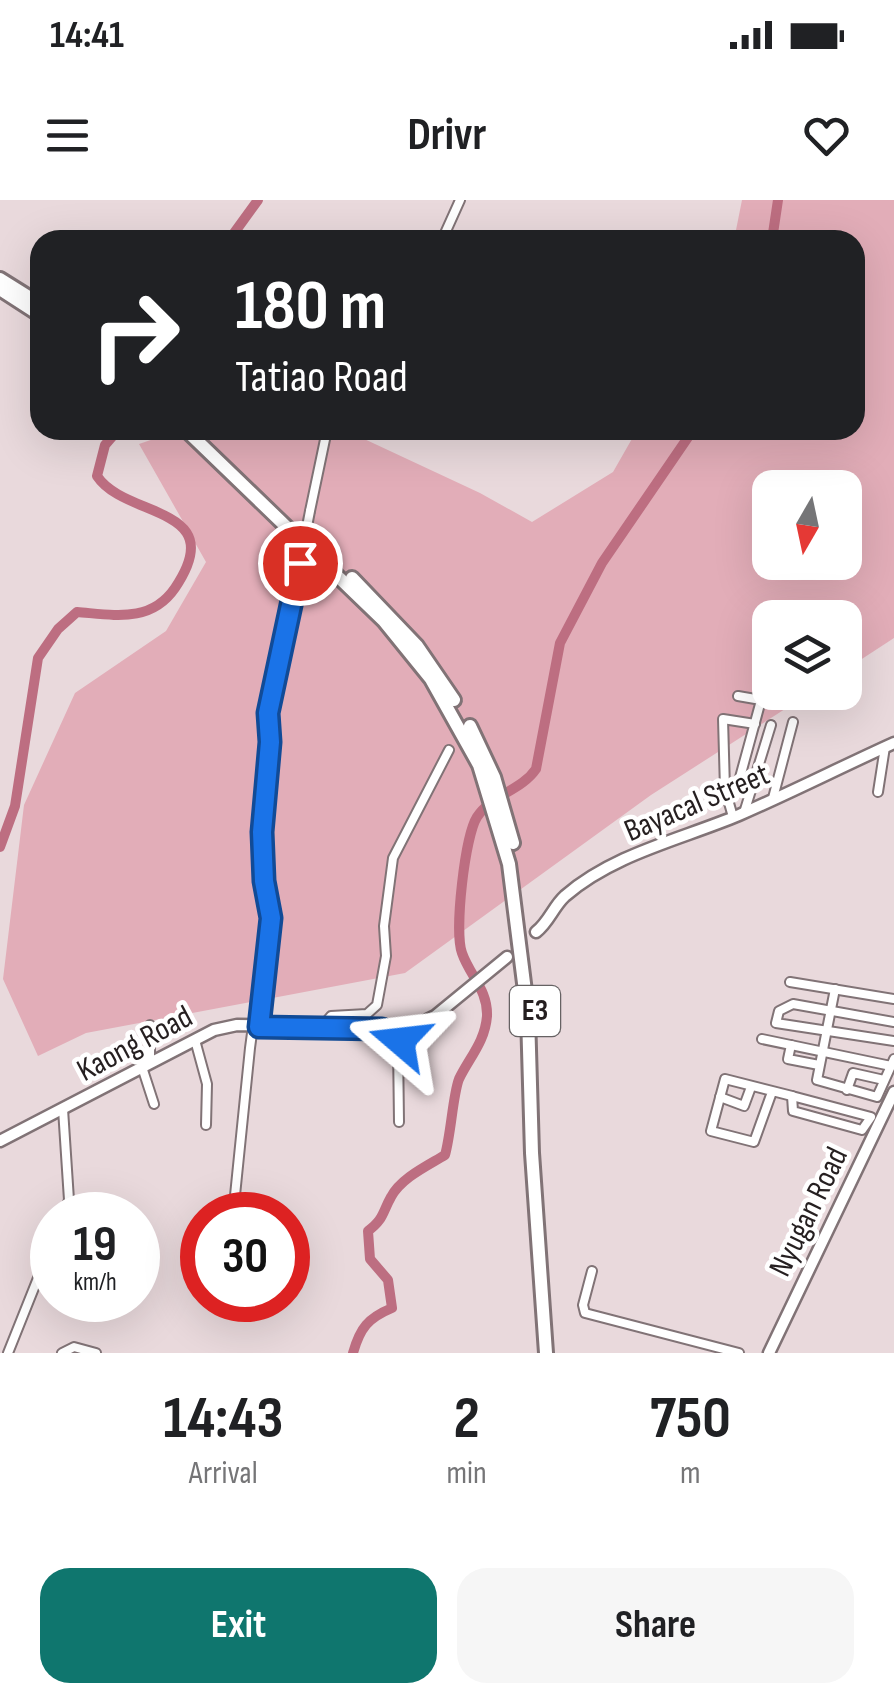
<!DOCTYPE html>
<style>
body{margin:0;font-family:"Sofia Sans Condensed",sans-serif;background:#f6f6f6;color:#202124;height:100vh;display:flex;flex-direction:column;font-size:38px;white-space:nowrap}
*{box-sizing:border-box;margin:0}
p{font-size:32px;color:#757577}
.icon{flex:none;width:55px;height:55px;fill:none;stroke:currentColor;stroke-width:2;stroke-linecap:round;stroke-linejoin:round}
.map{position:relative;height:1153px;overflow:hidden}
.details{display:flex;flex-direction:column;background:#fff;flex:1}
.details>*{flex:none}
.banner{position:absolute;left:30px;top:30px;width:835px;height:210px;border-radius:30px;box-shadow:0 10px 40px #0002;background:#202124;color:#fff;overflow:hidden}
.needle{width:65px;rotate:189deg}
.tools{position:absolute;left:752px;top:270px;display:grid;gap:20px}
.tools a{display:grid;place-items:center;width:110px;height:110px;border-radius:20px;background:#fff;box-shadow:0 10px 40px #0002;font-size:50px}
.speed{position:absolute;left:30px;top:992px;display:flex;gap:20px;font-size:50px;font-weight:700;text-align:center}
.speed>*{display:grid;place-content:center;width:130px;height:130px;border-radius:50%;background:#fff;box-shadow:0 10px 40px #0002;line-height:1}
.speed small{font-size:25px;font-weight:400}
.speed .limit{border:15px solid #d22;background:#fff;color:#111}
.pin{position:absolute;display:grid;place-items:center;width:85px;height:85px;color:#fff;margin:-42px;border:5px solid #fff;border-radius:50%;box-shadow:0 2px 10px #0007}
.me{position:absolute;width:110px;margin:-55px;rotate:287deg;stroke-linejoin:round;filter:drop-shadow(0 0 8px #0008)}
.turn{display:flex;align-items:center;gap:35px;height:210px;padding:0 40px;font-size:45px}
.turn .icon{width:130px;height:130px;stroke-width:2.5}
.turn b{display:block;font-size:70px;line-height:85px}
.eta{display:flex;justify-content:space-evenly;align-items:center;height:170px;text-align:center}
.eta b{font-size:60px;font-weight:700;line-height:70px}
.cta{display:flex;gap:20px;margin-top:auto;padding:20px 40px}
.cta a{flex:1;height:115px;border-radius:30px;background:#0f766e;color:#fff;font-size:40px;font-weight:700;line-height:115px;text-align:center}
.cta a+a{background:#f6f6f6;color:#202124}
.status{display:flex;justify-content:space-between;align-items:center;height:70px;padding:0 50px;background:#fff;direction:ltr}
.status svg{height:28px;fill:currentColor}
header{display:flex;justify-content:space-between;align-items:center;height:130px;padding:0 40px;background:#fff;font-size:45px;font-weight:700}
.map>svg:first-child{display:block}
</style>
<div class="status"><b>14:41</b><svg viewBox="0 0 49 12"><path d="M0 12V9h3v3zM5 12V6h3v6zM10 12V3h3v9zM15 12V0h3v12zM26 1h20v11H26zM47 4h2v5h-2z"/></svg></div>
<header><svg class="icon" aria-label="menu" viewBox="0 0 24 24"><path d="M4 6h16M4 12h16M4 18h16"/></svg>Drivr<svg class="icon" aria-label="heart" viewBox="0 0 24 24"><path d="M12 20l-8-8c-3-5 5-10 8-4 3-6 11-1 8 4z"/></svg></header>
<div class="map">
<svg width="894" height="1153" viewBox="0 0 894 1153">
<rect width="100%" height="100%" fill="#e9d9dc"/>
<path fill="#e2adb8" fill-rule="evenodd" d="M742,0H894V438L845,470V418H770V492L810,493L651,595L405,773L86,833L38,856L3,779L24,605L75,493L166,431L206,362L139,244L180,230H345L480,293L532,322L613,272L637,230H855V40H734ZM770,288H845V362H770Z"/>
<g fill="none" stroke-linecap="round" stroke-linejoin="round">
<g stroke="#bd6e81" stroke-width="10">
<path d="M229,40L258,0"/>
<path d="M772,40L778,0"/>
<path d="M0,647L15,606L38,458L58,429L77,412C115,415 151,423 175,388C231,305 125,319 97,276L105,245L118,230"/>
<path d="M353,1153C360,1128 368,1118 392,1108L388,1080L370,1059L368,1031C384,1019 382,1013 391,997C401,978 427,966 445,955C451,934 453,894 459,879C469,858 485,842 487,816C488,790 470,776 462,753C454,731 465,636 477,617C491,595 521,591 536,569L560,443L602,363L693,230"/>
</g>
<defs>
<g id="minor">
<path d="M442,40L460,0"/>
<path d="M310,311L327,230"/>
<path d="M738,496L761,500"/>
<path d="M725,589L723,519L755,524"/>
<path d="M878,592L885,547"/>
<path d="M773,598L793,522"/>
<path d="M744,613L771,525"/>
<path d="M733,617L725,589L739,581L763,493"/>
<path d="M790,782L894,799"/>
<path d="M835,789L817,880L877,897L891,866"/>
<path d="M894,822L793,804L779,811L776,823L894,841"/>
<path d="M150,825V862"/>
<path d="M321,828L331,816L367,814L377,805L386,756L384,726L393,658L449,550"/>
<path d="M762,839L891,866L894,859"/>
<path d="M195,840L207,884L206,925"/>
<path d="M791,845L788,859L819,865"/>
<path d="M142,867L154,904"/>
<path d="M847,890L853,873L884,880"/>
<path d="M772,892L754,942L711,931L725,879L792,896"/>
<path d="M792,896L871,917L862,930L793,911Z"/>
<path d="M720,897L744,906L751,887"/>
<path d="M63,909L69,1000L63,1015"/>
<path d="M399,922L398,845L405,829"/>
<path d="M233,1015L250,848L252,833L259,827L271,718L263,681L262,632L270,542L269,513L300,363"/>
<path d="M592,1071L583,1105L585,1113L739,1153"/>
<path d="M8,1153L52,1043"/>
<path d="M62,1153L74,1147L96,1153"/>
</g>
<g id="major">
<path d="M536,732C549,722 553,707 565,696C613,654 682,639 739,615C792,592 843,566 894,543"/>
<path d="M0,941L214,830L237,825L413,827L435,816L507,757"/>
<path d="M769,1153L894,892"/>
</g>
<g id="highway">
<path d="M0,79L40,104"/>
<path d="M0,89L40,115"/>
<path d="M186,230L384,421L431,479L479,565L509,664L528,815L532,953L546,1153"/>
<path d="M352,378L417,446L454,500"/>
<path d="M470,526L494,577L513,643"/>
</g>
</defs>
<use href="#minor" stroke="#817376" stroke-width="12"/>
<use href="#major" stroke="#817376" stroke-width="15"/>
<use href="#highway" stroke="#817376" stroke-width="18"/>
<use href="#minor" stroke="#fff" stroke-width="8"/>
<use href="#major" stroke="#fff" stroke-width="10"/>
<use href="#highway" stroke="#fff" stroke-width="12"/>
<defs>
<path id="minor-bridge" d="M300,363L310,311"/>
</defs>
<use href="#minor-bridge" stroke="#817376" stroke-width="12" stroke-linecap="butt"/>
<use href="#minor-bridge" stroke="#fff" stroke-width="8"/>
</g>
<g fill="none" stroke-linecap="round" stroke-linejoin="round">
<defs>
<path id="route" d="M300,363L268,513L270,542L262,632L264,681L271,718L259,827L382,829L398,845L400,841"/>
</defs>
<use href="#route" stroke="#114b97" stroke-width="25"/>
<use href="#route" stroke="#1a73e8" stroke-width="18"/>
</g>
<g text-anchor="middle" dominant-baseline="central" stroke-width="9" stroke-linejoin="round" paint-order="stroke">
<rect fill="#fff" stroke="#666263" stroke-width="2.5" x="510" y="786" width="50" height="50" rx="8"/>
<g font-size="30" font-weight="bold" fill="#251f20">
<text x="535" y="811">E3</text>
</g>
<g font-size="32" fill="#251f20" stroke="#fff">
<text transform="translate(697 603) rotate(-23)">Bayacal Street</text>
<text transform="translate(135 844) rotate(-28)">Kaong Road</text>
<text transform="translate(809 1012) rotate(-64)">Nyugan Road</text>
</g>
</g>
</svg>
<div class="tools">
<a><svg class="needle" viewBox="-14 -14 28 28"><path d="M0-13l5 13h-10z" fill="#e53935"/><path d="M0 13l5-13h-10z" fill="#757577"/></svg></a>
<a><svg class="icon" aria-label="layers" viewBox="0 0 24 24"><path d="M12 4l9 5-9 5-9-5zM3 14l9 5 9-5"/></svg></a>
</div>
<div class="speed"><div>19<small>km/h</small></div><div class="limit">30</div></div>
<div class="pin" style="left:300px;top:363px;background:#d93025"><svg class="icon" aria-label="arrive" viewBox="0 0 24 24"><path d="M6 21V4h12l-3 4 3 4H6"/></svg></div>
<svg class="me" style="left:400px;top:841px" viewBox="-20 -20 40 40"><path d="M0-17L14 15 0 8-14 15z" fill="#1a73e8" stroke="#fff" stroke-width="4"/></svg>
<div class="banner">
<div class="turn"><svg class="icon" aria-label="right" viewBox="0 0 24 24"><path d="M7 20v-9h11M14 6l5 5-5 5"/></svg><div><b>180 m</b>Tatiao Road</div></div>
</div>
</div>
<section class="details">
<div class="eta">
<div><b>14:43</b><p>Arrival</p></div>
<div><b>2</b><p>min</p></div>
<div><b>750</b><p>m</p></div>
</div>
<div class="cta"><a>Exit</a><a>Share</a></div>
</section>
